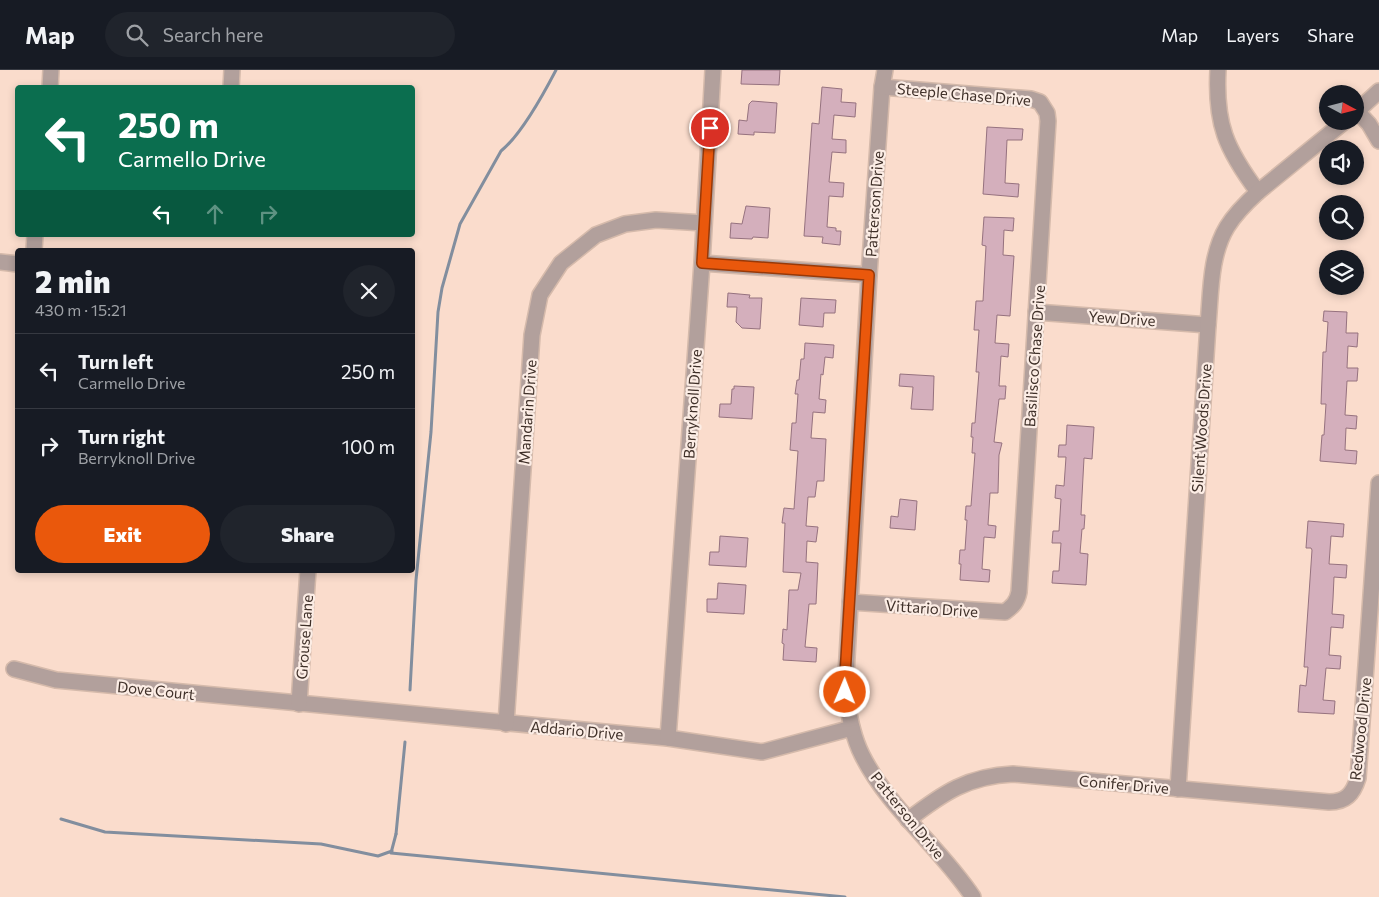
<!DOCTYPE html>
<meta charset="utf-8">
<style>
body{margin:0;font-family:Commissioner,sans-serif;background:#20242c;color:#f1f3f6;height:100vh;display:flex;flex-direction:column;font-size:19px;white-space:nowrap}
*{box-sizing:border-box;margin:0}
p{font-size:16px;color:#9ea1a6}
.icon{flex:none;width:28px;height:28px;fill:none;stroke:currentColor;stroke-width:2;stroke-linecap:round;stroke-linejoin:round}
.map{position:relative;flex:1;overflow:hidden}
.panel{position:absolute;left:15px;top:178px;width:400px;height:325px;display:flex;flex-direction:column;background:#171b24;border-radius:5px;box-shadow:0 2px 8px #0003}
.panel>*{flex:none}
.hud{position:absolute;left:15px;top:15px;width:400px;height:152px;border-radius:5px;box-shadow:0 2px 8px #0003;background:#0b6e4f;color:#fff;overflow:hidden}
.needle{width:32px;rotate:97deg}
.controls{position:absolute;left:1319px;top:15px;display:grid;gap:10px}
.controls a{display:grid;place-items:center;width:45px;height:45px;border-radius:50%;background:#171b24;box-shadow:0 2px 8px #0003;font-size:25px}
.pin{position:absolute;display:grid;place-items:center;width:42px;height:42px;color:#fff;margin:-21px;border:2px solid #fff;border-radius:50%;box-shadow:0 1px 5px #0007}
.me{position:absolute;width:55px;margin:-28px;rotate:1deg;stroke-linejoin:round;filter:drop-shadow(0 0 4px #0008)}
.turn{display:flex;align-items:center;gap:18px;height:105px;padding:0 20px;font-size:22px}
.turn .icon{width:65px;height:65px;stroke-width:2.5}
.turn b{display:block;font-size:35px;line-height:42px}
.lanes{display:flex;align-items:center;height:48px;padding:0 20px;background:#0003;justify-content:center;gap:25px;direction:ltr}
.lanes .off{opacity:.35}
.round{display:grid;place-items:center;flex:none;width:52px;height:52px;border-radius:26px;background:#20242c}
.head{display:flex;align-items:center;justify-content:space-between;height:85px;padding:0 20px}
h1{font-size:30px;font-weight:800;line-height:38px}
.cta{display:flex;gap:10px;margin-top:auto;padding:10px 20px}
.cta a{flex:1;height:58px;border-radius:30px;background:#ea580c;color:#fff;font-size:20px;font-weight:800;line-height:58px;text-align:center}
.cta a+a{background:#20242c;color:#f1f3f6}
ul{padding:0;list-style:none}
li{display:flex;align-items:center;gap:15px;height:75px;padding:0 20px;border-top:1px solid #363941}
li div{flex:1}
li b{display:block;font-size:19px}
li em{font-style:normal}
header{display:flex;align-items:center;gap:30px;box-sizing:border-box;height:70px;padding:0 25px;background:#171b24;border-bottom:1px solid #363941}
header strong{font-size:24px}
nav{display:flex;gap:28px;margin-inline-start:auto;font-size:18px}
.search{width:350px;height:45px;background:#20242c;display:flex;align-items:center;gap:12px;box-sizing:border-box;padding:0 18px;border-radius:28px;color:#9ea1a6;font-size:19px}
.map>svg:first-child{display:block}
</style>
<header>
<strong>Map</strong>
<div class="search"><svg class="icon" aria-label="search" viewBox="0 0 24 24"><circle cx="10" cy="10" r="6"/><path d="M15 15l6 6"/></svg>Search here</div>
<nav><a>Map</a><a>Layers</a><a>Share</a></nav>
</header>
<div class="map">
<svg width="1379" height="827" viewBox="0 0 1379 827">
<rect width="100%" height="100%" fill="#fadccc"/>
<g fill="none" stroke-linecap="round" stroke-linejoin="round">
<g stroke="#828e9e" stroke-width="3">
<path d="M410,620L416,510L431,362L438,242L442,218L460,154L501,81C522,64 543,25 556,0"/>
<path d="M61,749L105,762L321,774L378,786L392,781"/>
<path d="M396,764L391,783L845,827"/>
<path d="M396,764L405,672"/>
</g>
</g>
<g fill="#d4afbc" stroke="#96727f">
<path d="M742,0H780L779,15L741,14Z"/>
<path d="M822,17L842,19L841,32L856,33L855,47L834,45L832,69L846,70V83L832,82L829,112L844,113L843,127L829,126L827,157L836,158V161H841L840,175L822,173L823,167L804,166L812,53L819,54Z"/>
<path d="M752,31L777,33L775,63L754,62V65L738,64L739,50L747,51L749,34Z"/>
<path d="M987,57L1023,59L1022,70H1007L1005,113L1019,114L1018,127L983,124Z"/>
<path d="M746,136L770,138L768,168L753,167L752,169L730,168L731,153L742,154Z"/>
<path d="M984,147L1014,148L1013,161L1004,160L1003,185L1014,186L1010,246L997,245L995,273L1009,274L1008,287L1001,286L999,316H1006L1005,329H999L994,372L1002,373L999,385L998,423H990L988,455L996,456L995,468L984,467L982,499L990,500L989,512L960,510L961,494H959L960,480H965L967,450H965L966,436H971L975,383H972L973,367H971L972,353H975L979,302H976L979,260H974L976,231H983L986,176L982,175Z"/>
<path d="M728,223L750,225L749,228H762L760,259L742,258L736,252L737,237H727Z"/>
<path d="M801,228L836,230L835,243H824L823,257L799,255Z"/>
<path d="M1324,241L1347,242L1346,263H1358L1357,277L1348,276L1347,298H1358L1357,311H1347L1345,345L1357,346L1356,359L1346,358L1345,380L1357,381L1356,394L1320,391L1322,365H1324L1326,334H1321L1323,282H1326L1328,252L1323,251Z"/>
<path d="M805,273L834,275L833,288L825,287L823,305L821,304L819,329L826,330L825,343L813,342L811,368L826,369L824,411H817L815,427H808L806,456L818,457L816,472L807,471L806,492L818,493L816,534H809L805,577L817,578L816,592L783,590L784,574L782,573L783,559L787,560L789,520H798L801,503L783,502L785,453H782L784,438L794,439L798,381L790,380L792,353H796L798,324H795L797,310H799L801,289H804Z"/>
<path d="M900,304L934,306L933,340L911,339L913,317L899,316Z"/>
<path d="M734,316L754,317L752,349L719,347L720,334H731L732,319H734Z"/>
<path d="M1067,355L1094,357L1092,389L1084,388L1081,445H1085L1084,459H1082L1080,483L1088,484L1086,515L1052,513L1053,501H1059L1061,473H1052L1053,461H1059L1061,429L1055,428L1056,415L1064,416L1066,387H1058L1059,375H1066Z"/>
<path d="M900,429L917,431L915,460L890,458L891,446L898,447Z"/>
<path d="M1308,451L1344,454L1343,467L1331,466L1329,494L1347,495L1346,508L1334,507L1333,529L1332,544L1344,545L1343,558L1331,557L1329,585L1341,586L1340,599L1326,598L1323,630L1335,631L1334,644L1298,642L1300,615L1306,616L1308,597H1304L1312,480L1311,478H1306Z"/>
<path d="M720,466L748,468L746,497L709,495L710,482H719Z"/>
<path d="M718,513L746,515L744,544L707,542V529H717Z"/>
</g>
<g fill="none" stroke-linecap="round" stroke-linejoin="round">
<defs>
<g id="minor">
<path d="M885,0L882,17L869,205L845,622C849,643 852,665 862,685C889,739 940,777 973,827"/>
<path d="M1218,0C1215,54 1226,79 1258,122"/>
<path d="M50,18L51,0"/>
<path d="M231,18L232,0"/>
<path d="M1357,41L1369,54L1379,71"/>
<path d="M1355,43L1379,21"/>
<path d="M34,180L35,165"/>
<path d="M0,192L18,194"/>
<path d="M702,193L869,205"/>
<path d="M1036,242L1208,255"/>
<path d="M850,532L1005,542C1013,536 1017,532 1019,522L1048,51L1047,43L1040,32L1031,29L882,17"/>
<path d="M14,599L56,610L668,668L762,682L852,658"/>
<path d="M299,634L308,500"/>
<path d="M506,654L532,265L540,225L561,193L596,165L625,154L656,150L704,153"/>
<path d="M668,668L702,193L713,0"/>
<path d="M1178,719L1208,255C1211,222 1210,185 1227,157C1235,144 1247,132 1258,122L1345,51"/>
<path d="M908,750C943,723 968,706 1013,704L1329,732C1346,732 1353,724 1358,708L1379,413"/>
</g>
</defs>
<use href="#minor" stroke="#d5baab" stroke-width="18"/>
<use href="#minor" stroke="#b2a09c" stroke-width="15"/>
</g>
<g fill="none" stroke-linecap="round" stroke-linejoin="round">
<defs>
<path id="route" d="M710,58L702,193L869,205L845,606V622"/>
</defs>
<use href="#route" stroke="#983908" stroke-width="12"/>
<use href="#route" stroke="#ea580c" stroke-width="9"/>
</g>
<g text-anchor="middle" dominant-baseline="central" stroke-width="4.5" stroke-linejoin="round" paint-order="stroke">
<g font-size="15" fill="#3f3029" stroke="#fcede5">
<text transform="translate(964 24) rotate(5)">Steeple Chase Drive</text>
<text transform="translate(874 134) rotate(-86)">Patterson Drive</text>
<text transform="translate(1122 248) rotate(4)">Yew Drive</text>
<text transform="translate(1034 286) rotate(-86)">Basilisco Chase Drive</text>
<text transform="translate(692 334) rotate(-86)">Berryknoll Drive</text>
<text transform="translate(527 342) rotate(-86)">Mandarin Drive</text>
<text transform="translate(1201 358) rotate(-86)">Silent Woods Drive</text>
<text transform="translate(932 538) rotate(4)">Vittario Drive</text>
<text transform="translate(304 567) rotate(-86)">Grouse Lane</text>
<text transform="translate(156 620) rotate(6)">Dove Court</text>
<text transform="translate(1360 659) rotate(-84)">Redwood Drive</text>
<text transform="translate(577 660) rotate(5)">Addario Drive</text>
<text transform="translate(1124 714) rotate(5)">Conifer Drive</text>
<text transform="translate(908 745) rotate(51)">Patterson Drive</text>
</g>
</g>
</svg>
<div class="controls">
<a><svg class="needle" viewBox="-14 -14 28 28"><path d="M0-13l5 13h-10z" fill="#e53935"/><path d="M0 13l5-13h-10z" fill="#9ea1a6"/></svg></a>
<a><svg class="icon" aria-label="sound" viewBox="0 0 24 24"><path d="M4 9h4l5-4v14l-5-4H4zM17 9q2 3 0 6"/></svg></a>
<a><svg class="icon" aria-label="search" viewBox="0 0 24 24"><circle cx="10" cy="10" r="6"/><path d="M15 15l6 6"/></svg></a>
<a><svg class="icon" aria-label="layers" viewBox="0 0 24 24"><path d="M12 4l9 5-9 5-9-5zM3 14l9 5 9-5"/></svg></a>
</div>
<div class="pin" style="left:710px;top:58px;background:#d93025"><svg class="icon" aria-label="arrive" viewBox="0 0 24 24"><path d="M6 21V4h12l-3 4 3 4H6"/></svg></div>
<svg class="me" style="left:845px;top:622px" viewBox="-20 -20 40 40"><circle r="17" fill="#ea580c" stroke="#fff" stroke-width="3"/><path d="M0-11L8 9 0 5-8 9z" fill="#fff"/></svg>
<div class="hud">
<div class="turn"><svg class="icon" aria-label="left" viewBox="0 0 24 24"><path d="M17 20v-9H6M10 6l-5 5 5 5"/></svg><div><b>250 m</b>Carmello Drive</div></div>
<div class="lanes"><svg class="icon" aria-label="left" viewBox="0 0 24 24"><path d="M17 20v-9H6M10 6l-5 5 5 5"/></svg><svg class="icon off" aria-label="ahead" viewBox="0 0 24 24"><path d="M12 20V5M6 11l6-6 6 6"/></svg><svg class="icon off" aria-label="right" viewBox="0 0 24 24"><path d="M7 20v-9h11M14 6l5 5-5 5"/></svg></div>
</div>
<section class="panel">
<div class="head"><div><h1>2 min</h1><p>430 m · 15:21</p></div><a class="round"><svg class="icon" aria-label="close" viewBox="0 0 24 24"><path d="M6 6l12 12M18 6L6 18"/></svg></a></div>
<ul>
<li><svg class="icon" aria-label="left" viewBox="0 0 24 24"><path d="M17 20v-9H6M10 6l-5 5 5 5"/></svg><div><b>Turn left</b><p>Carmello Drive</p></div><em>250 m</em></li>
<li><svg class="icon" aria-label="right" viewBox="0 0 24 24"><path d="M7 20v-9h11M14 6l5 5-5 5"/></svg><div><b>Turn right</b><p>Berryknoll Drive</p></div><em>100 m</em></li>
</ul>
<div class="cta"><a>Exit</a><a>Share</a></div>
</section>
</div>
